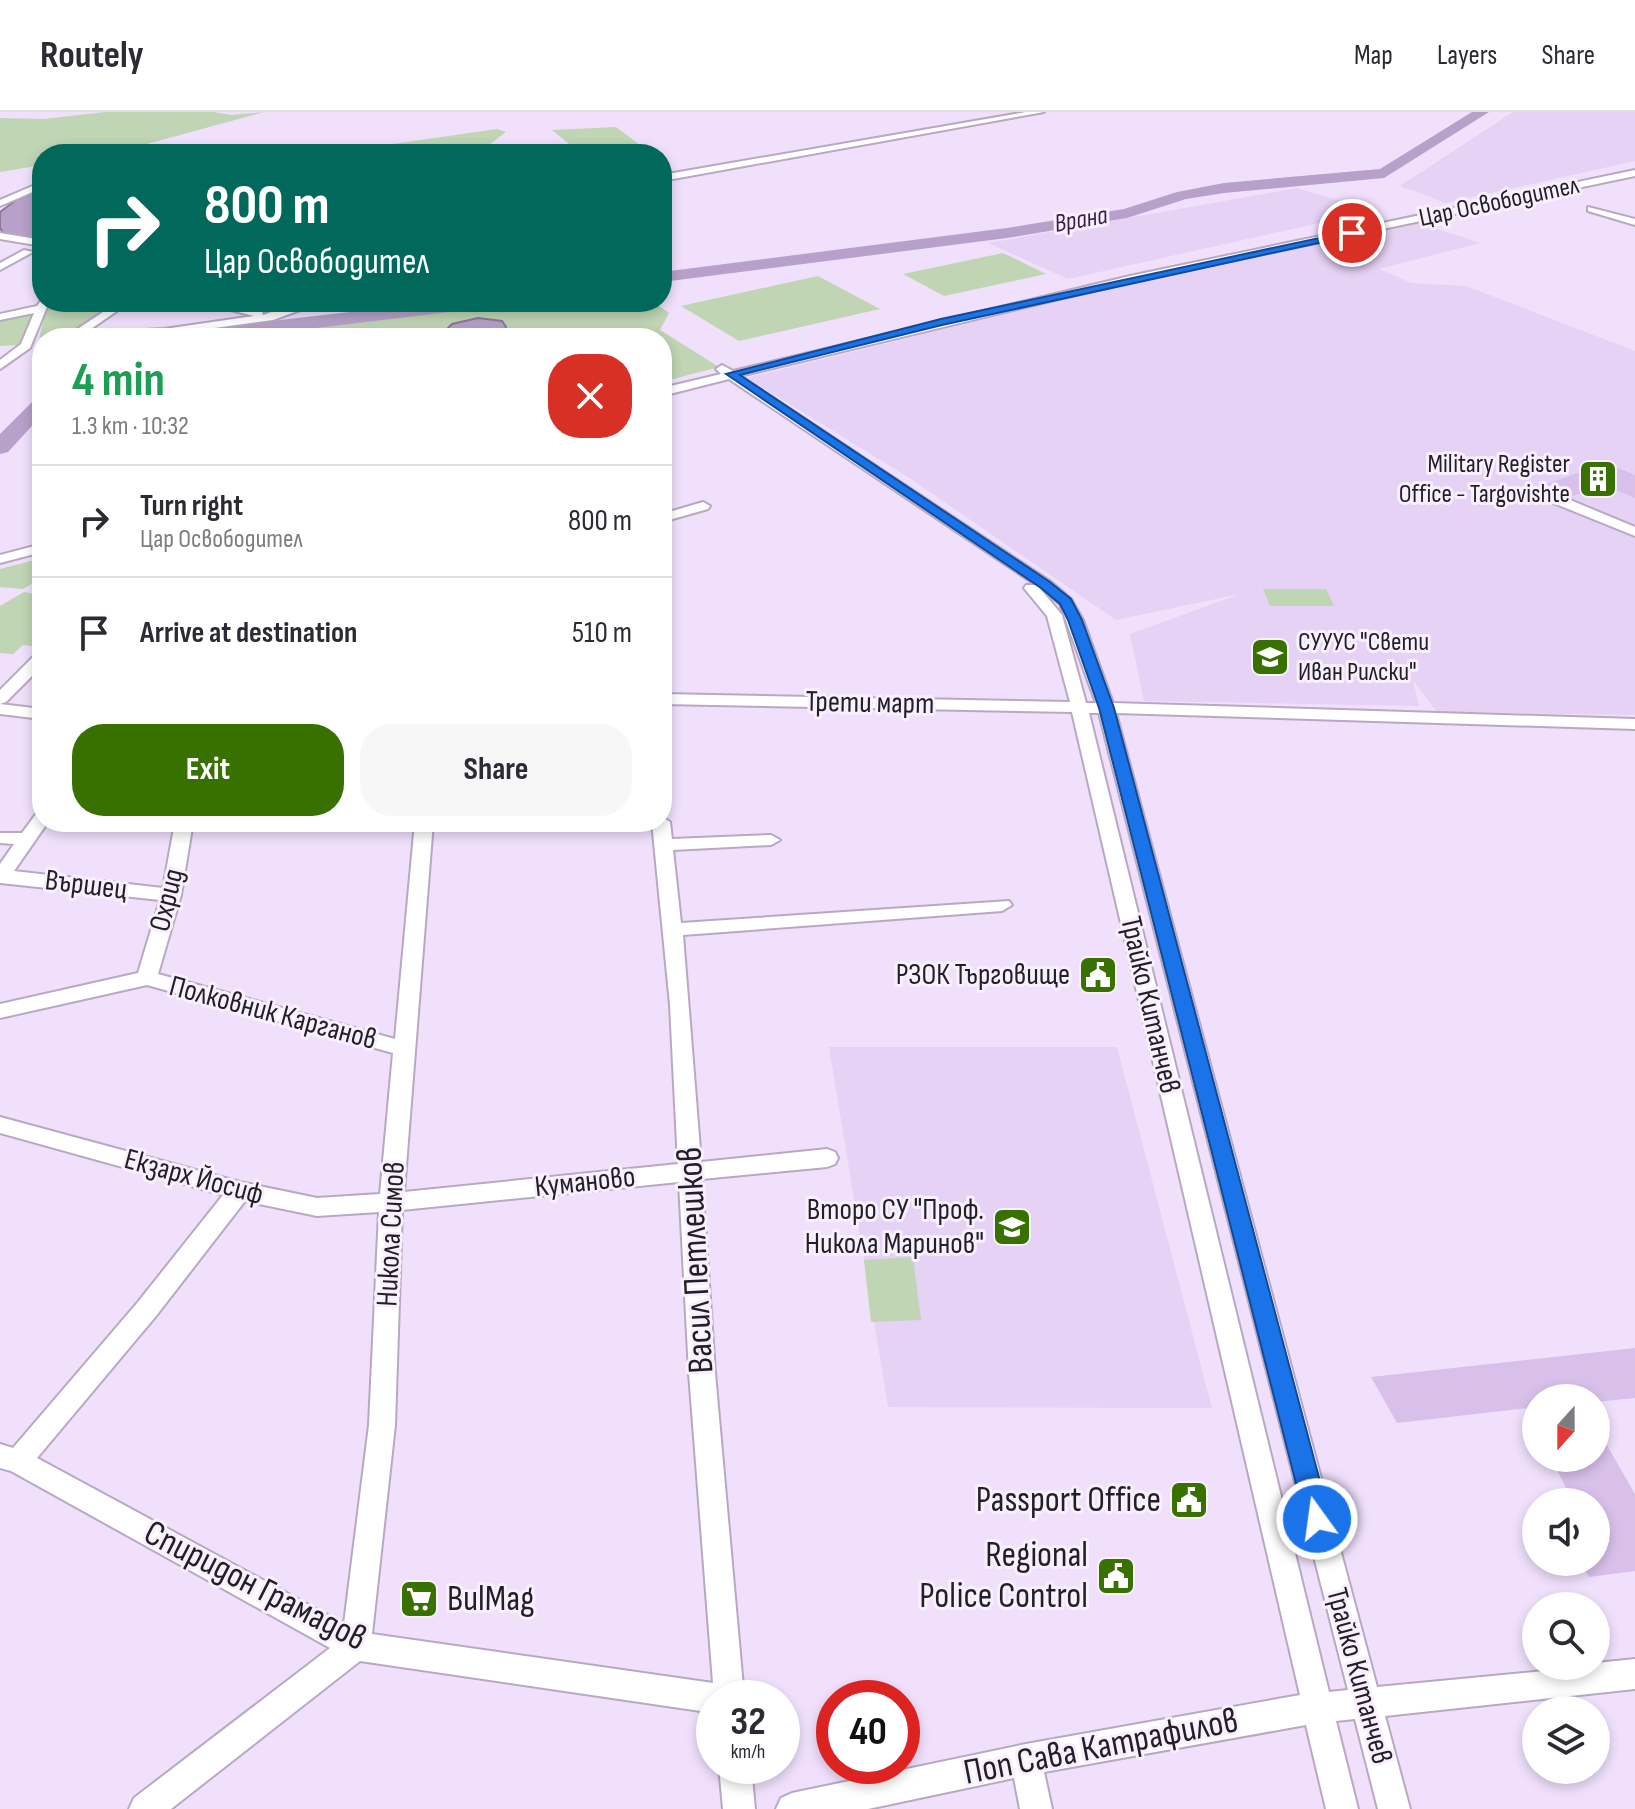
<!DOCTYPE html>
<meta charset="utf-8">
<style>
body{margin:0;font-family:"Sofia Sans Condensed",sans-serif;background:#f7f7f7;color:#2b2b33;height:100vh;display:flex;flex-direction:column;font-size:30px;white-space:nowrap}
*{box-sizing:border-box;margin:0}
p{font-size:26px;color:#7c7c81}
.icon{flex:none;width:44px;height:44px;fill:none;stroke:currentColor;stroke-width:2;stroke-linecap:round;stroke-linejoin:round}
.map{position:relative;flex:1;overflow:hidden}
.panel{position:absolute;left:32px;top:216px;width:640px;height:504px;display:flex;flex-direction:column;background:#fff;border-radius:32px;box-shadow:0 4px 12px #0003}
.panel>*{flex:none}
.banner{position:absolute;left:32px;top:32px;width:640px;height:168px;border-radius:32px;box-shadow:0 4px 12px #0003;background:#00695c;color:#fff;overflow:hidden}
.needle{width:52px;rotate:201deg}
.tools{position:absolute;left:1522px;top:1272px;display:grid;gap:16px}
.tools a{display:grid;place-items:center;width:88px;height:88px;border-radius:50%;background:#fff;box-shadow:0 4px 12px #0003;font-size:40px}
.speed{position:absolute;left:696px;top:1568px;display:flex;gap:16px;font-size:40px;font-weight:700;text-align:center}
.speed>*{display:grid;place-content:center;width:104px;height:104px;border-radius:50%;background:#fff;box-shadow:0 4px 12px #0003;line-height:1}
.speed small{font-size:20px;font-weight:400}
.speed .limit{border:12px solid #d22;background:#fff;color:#111}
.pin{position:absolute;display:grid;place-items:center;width:68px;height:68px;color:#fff;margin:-34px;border:4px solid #fff;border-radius:50%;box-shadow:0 2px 8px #0007}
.me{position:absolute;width:88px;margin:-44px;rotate:346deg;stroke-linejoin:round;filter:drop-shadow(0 0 6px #0008)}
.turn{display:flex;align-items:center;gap:28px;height:168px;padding:0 40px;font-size:36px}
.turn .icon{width:104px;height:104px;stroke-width:2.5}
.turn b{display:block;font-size:56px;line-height:68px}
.round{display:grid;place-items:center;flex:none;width:84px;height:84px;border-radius:32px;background:#f7f7f7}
.head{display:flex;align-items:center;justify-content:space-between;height:136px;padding:0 40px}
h1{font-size:48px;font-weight:700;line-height:60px;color:#1e9e55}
.cta{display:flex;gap:16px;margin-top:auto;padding:16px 40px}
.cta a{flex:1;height:92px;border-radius:32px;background:#387100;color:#fff;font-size:32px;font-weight:700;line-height:92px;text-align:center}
.cta a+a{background:#f7f7f7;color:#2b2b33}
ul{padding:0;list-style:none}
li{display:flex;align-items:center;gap:24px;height:112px;padding:0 40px;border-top:2px solid #e1e1e2}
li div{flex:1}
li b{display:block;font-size:30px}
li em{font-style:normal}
header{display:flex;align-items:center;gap:48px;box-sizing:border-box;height:112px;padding:0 40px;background:#fff;border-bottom:2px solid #e1e1e2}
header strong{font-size:38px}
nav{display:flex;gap:44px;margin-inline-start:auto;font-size:28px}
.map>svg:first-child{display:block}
</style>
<header>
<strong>Routely</strong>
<nav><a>Map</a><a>Layers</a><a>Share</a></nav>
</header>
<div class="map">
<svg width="1635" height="1697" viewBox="0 0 1635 1697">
<rect width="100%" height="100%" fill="#f0e0fc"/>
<g fill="#e5d2f4">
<path d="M1513,0H1635V49L1446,91L1400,74Z"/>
<path d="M1297,76L1373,99L1068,167L988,131Z"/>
<path d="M1420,111L1480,131L1379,157L1411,171L1466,174L1635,239V603L1437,600L1413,568L1419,594L1144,589L1130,522L1240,482L1116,508L908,365L747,266L1179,159Z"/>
<path d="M829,935H1117L1212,1296L888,1295Z"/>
</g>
<g fill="#bfd5b4">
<path d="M105,0H214L231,3L264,0L136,35L98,42H42V53L0,60V6L44,7Z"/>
<path d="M616,15L640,33L579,40L552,18Z"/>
<path d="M497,17L506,20L477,42L288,40L365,36Z"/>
<path d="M1003,141L1046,162L944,184L903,162Z"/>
<path d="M818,164L880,197L739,229L681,194Z"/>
<path d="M48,190H121L75,221L39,226Z"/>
<path d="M460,190H654L669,201L660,218L719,255L662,270V226H213L289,212L396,204Z"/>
<path d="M36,199L20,233L0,234V207Z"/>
<path d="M42,446V466L23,477L0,475V457Z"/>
<path d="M1263,477H1326L1334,494H1270Z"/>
<path d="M24,480L42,483V535L23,533L13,542L0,541V494Z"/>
<path d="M913,1145L921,1208L871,1210L864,1148Z"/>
</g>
<g fill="#b7a0c9" stroke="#8b7999" stroke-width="2">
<path d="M42,77V126L24,128L5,123L0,116V100L16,88Z"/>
<path d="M478,206L502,209L506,215L504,222L450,226L443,221L452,212Z"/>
</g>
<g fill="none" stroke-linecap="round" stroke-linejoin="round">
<g fill="#b7a0c9" fill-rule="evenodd">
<path d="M1472,0H1489L1384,66L1224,81L1186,87L1127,106L1007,126L662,170V160L1007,116L1124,97L1177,80L1224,71L1380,57Z"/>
<path d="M437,190H500L491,195L234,226H203L206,222L237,213Z"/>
<path d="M42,285V303L8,340L0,342V322L35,287Z"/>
</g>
</g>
<g fill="#d9c0eb">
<path d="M1606,351L1635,363V386L1604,373L1573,384L1547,372Z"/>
<path d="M1635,1236V1286L1596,1290V1286H1536V1295L1397,1311L1371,1265Z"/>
<path d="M1596,1314L1635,1382V1459L1589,1465L1581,1450H1596V1390H1573L1551,1346H1596Z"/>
</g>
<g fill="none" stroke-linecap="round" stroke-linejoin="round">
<defs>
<g id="minor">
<path d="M1026,0H1044L662,69V63Z"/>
<path d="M419,36L453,42H411Z"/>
<path d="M1635,58V64L1130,170L740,264L1051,470L1071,487L1083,508L1113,591L1635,607V617L1116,601L1377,1575L1596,1554V1551L1635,1547V1577L1385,1604L1410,1697H1378L1355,1607L1336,1609L1358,1697H1326L1306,1613L1044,1660L1052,1697H1020L1014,1666L868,1697H776L781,1686L792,1681L1026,1632L1300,1583L1072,600L662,592V582L1070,590L1047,504L1024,476L1026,473H1036L729,267L662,284V276L721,262L716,257L722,253L733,259L1130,164ZM1037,473L1060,492L1096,591H1086L1062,503ZM1089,601H1099L1348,1578L1329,1580Z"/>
<path d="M42,70V76L0,94V88Z"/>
<path d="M1588,95L1635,107V113L1588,99Z"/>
<path d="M0,121L42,128V134L0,127Z"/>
<path d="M24,138L33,140L0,158V151Z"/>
<path d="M42,187V190H49L30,236L0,257V248L21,232L34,201L0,208V202L37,194Z"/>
<path d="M118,190H130L85,221L164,217L254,204L199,190H219L262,200L263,203L300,190H322L273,208L164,223L52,226L70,222Z"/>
<path d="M1536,378H1546L1635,415V424L1536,384Z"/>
<path d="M703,390L710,394L708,397L662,410V402Z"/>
<path d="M42,432V440L0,451V443Z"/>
<path d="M42,540V554L6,590L0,592V578L36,542Z"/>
<path d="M0,592L42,597V607L0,602Z"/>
<path d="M42,701V710H48L14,759L163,776L175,710H193L181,783L158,862L395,927L415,710H433L404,1080L678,1052L670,893L652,710H662V705L670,710L672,727L771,723L780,728L771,733L673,738L681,811L1009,789L1012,793L1002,799L683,823L701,1050L827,1037L835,1040L838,1046L835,1052L827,1055L702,1067L715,1261L744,1586H714V1601L360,1549L171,1697H129L134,1686L330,1536L11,1359L0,1356V1332L13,1336L138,1190L223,1083L0,1021V1005L240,1070L317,1086L380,1082L393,941L147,873L0,906V892L138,861L160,788L0,771V752L14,732L0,731V721H22L36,702ZM679,1070L689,1261L713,1571L372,1522L395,1313L402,1098ZM245,1089L317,1104L379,1100L369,1313L344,1512L37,1346L156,1204Z"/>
<path d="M719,1654H751L755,1697H723Z"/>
</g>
</defs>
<use href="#minor" stroke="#b8a9c3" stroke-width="4"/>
<use href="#minor" fill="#fff" fill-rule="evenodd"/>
</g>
<path fill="#1a73e8" stroke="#114b97" stroke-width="2" d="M1352,119L1355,123L942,213L740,263L1050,470L1071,487L1082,508L1114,596L1330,1407L1326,1415L1317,1419L1308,1415L1305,1407L1099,596L1068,508L1060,492L1041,476L726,262L941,207Z"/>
<defs>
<symbol id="building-square" viewBox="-11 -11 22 22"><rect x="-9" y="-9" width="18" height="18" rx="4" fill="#387100" stroke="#f8f1fd"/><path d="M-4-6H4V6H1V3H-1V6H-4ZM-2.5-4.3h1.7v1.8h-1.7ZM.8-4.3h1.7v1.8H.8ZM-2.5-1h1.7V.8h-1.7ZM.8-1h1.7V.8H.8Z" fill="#fff"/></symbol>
<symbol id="school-square" viewBox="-11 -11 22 22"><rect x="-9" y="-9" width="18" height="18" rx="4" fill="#387100" stroke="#f8f1fd"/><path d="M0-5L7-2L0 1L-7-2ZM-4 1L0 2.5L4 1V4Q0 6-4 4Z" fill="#fff"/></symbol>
<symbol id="civic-square" viewBox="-11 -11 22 22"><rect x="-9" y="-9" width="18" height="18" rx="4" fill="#387100" stroke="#f8f1fd"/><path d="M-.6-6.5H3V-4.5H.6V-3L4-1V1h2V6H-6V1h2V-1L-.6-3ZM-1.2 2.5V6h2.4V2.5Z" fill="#fff"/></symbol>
<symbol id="supermarket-square" viewBox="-11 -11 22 22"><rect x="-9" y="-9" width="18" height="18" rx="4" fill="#387100" stroke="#f8f1fd"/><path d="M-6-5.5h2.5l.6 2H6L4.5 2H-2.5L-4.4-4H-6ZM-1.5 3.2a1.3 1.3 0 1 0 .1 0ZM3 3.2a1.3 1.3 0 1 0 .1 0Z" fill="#fff"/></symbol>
</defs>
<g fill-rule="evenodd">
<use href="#building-square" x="1576" y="345" width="44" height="44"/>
<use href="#school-square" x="1248" y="523" width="44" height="44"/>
<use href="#civic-square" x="1076" y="841" width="44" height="44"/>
<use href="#school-square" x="990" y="1093" width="44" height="44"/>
<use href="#civic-square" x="1167" y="1366" width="44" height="44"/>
<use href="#civic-square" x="1094" y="1442" width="44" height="44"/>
<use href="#supermarket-square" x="397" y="1465" width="44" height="44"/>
</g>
<g text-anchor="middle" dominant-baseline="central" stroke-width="6" stroke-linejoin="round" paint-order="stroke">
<g font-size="26" fill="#231e28" stroke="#f8f1fd">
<text transform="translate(1499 90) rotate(-12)">Цар Освободител</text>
</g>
<g font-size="26" font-style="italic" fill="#3c1c4f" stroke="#f8f1fd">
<text transform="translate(1081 108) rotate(-10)">Врана</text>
</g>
<g font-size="26" fill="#231e28" stroke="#f8f1fd" text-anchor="end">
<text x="1570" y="352">Military Register<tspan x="1570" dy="30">Office - Targovishte</tspan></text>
<text x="1298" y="530" text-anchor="start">СУУУС "Свети<tspan x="1298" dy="30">Иван Рилски"</tspan></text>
</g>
<g font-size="30" fill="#231e28" stroke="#f8f1fd">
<text transform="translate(870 591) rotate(1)">Трети март</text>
<text transform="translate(86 773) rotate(7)">Вършец</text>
<text transform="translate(167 788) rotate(-76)">Охрид</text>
<text transform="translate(1150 893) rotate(77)">Трайко Китанчев</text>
<text transform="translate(273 901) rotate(15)">Полковник Карганов</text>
<text transform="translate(194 1065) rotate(15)">Екзарх Йосиф</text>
<text transform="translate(585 1070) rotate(-6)">Куманово</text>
<text transform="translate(391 1122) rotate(-87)">Никола Симов</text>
<text transform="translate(1359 1564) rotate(75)">Трайко Китанчев</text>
</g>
<g font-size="30" fill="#231e28" stroke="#f8f1fd" text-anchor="end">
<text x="1070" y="863">РЗОК Търговище</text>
<text x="984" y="1098">Второ СУ "Проф.<tspan x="984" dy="34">Никола Маринов"</tspan></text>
</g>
<g font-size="36" fill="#231e28" stroke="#f8f1fd">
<text transform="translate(696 1148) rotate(-93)">Васил Петлешков</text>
<text transform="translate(255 1474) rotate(27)">Спиридон Грамадов</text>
<text transform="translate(1101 1635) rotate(-11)">Поп Сава Катрафилов</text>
</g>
<g font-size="36" fill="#231e28" stroke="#f8f1fd" text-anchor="end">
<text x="1161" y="1388">Passport Office</text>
<text x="1088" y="1443">Regional<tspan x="1088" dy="41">Police Control</tspan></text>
<text x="447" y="1487" text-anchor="start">BulMag</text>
</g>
</g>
</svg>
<div class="tools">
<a><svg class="needle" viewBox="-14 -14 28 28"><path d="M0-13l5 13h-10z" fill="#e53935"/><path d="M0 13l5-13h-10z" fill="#7c7c81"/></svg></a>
<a><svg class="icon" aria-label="sound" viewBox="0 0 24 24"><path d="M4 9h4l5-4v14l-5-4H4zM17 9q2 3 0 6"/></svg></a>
<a><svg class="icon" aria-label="search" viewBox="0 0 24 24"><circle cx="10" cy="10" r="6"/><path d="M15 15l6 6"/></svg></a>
<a><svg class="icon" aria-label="layers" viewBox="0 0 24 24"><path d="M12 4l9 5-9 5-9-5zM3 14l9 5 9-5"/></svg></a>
</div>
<div class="speed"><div>32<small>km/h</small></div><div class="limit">40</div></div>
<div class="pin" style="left:1352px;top:121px;background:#d93025"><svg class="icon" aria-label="arrive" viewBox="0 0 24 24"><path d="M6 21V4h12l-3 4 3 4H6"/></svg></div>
<svg class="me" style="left:1317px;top:1407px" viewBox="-20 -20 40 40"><circle r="17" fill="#1a73e8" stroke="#fff" stroke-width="3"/><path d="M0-11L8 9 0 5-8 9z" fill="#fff"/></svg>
<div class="banner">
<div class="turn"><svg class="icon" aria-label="right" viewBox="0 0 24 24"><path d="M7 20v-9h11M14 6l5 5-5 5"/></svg><div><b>800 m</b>Цар Освободител</div></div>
</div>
<section class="panel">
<div class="head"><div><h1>4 min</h1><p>1.3 km · 10:32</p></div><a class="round" style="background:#d93025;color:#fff"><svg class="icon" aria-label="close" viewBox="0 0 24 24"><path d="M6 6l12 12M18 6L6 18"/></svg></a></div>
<ul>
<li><svg class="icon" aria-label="right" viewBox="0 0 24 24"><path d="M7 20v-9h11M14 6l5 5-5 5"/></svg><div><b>Turn right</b><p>Цар Освободител</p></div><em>800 m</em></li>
<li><svg class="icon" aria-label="arrive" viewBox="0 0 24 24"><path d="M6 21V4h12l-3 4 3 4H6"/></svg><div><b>Arrive at destination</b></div><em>510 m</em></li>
</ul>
<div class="cta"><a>Exit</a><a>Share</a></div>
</section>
</div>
